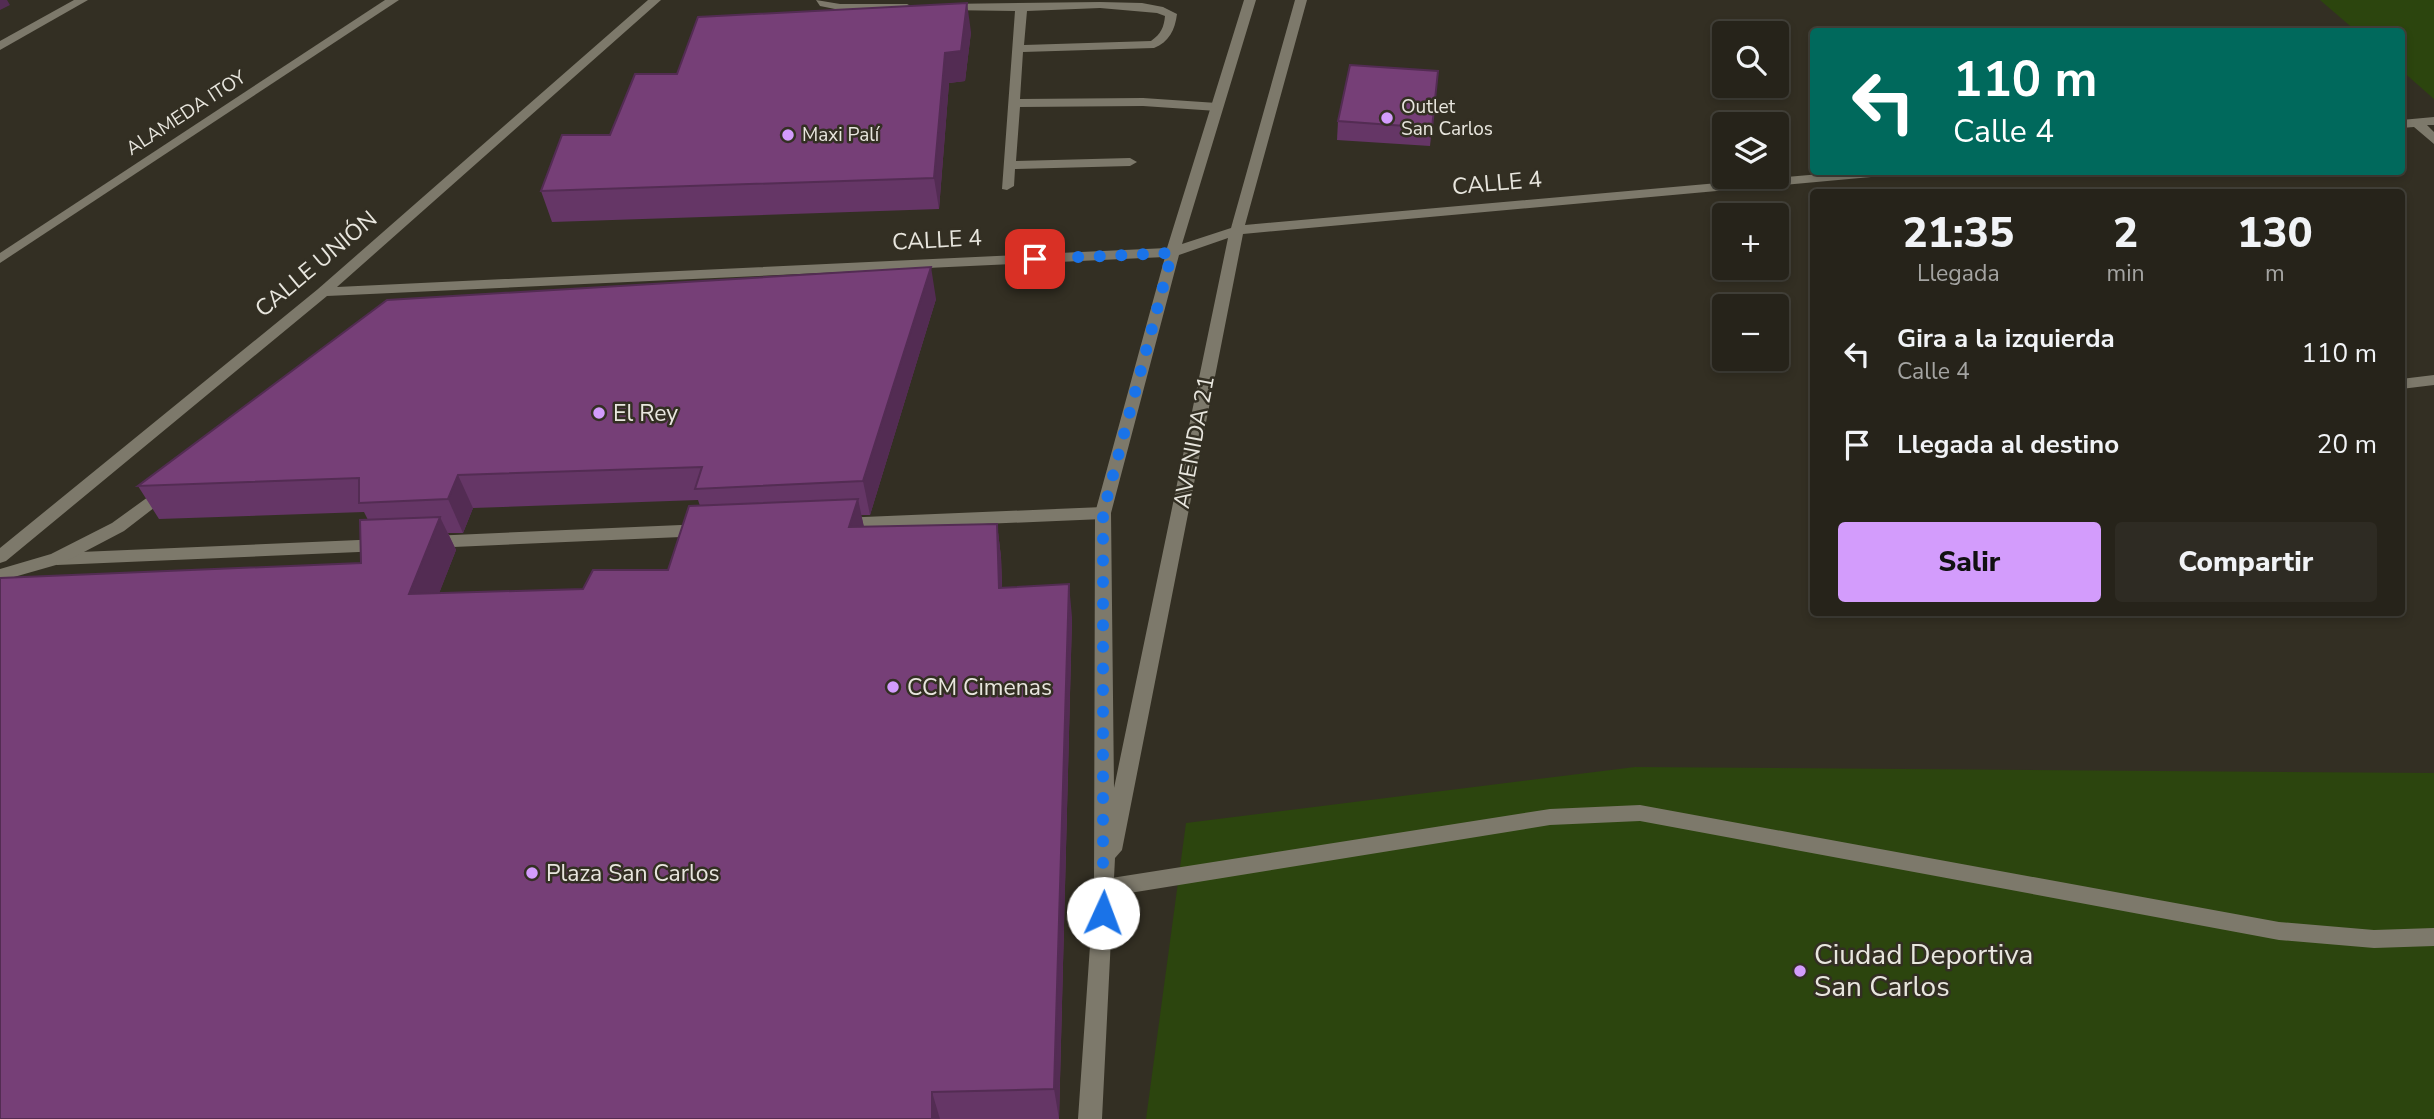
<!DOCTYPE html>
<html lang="es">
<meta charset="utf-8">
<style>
body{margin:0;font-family:"Nunito Sans",sans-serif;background:#2e2b23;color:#f1f3f6;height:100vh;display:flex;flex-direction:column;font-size:26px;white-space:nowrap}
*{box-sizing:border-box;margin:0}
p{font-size:23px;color:#a4a4a2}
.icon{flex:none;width:38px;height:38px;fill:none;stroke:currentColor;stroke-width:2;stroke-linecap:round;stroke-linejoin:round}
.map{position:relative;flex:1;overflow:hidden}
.sheet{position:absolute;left:1810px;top:189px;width:595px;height:427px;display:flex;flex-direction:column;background:#26231a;border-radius:7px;box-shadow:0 4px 10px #0003,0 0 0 2px #424039}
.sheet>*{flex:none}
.banner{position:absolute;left:1810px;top:28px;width:595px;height:147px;border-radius:7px;box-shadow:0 4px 10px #0003,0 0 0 2px #424039;background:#00695c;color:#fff;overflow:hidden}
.tools{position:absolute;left:1712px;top:21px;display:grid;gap:14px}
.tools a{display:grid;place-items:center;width:77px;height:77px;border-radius:7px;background:#26231a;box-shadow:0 4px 10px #0003,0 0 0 2px #424039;font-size:35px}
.pin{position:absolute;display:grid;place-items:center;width:60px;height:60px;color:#fff;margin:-30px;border-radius:14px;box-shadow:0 4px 10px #0006}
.me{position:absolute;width:77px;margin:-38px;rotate:2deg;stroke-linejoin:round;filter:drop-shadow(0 0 5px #0008)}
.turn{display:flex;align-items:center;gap:24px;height:147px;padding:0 28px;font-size:32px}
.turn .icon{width:91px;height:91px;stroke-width:2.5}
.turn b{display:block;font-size:49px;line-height:60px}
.eta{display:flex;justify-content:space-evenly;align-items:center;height:119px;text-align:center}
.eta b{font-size:42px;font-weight:800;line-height:49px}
.button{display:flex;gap:14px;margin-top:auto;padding:14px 28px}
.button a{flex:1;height:80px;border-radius:7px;background:#d39cfc;color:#111;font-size:28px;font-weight:800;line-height:80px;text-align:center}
.button a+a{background:#2e2b23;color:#f1f3f6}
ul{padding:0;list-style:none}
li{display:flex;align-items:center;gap:21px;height:91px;padding:0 28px}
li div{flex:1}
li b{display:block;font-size:26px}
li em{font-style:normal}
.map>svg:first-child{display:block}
</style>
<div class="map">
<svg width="2434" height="1119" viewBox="0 0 2434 1119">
<rect width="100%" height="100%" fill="#332f23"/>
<g fill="#2c450e">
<path d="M2320,0H2434V99L2401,70V32L2356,31Z"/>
<path d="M1635,767L2434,773V1119H1146L1186,823Z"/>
</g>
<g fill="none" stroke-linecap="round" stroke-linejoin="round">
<g fill="#7d796b" fill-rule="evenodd">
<path d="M385,0H399L0,263V253Z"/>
<path d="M816,0L840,4H907L913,7L907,10H840L820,6Z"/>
<path d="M1100,2L1142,3L1163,7L1177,14C1175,30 1169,42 1154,48L1023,52L1020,99L1143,98L1217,103L1223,107L1217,111L1143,106L1020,107L1016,161L1130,158L1137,162L1130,166L1015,169L1014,186L1007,190L1002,189L1015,11L945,10L939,7L945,4ZM1100,8L1157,13L1165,16C1164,27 1161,34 1151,41L1024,45L1027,11Z"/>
<path d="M1103,507L1111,513L1103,519L840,530L831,524L840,518Z"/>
<path d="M704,524L713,530L704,536L431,548L422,542L431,536Z"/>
<path d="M382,539L391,545L382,551L57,565L48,559L57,553Z"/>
<path d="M1640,805L2279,922L2374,930L2434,928V946L2374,948L2279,940L1640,821L1550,825L1105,897L1098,894L1094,888L1098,882L1105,879L1550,809Z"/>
</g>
<g fill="#7d796b" fill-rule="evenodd">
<path d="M74,0H88L0,50V41Z"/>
<path d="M648,0H661L337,287L1167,248L1244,0H1256L1182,244L1231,228L1295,0H1307L1245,225L1843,172H1889L1882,176L1243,234L1122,850L1115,858L1102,1119H1078L1094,888L1095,513L1165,257L327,296L6,561L0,563V548L318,289ZM1228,238L1114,788L1111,513L1179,255Z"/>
<path d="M2434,117V125H2427L2434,132V144L2414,127L2401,128V120Z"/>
<path d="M2434,375V385L2401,389V379Z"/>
<path d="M166,484L172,486L174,490L172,494L124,531L63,563L0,581V569L51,554L112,523Z"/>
</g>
</g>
<g fill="#653666" fill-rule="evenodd">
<path d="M971,32L965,81L949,83L939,209L552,222L541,191L610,135L677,74Z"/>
<path d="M1438,71L1430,146L1337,140L1338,121Z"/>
<path d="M936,299L870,515H861L864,527L997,524L1001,557L1002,587L1072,617L1059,1119H0L361,563L368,520L364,512L159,519L138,486ZM698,500L700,506L668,570L583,589L439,593L456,550L448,533H463L473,508Z"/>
</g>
<g fill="#532c53">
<path d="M0,0H7L10,5L0,10Z"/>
<path d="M967,3L971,32L965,81L949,83L939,209L934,178L945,53Z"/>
<path d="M931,267L936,299L870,515L863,481Z"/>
<path d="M458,475L473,508L463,533L448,499Z"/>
<path d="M858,499L865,532L849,527Z"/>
<path d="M440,517L456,550L426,627L409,594Z"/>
<path d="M997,524L1001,557L1003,621L999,588Z"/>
<path d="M1069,584L1072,617L1059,1119L1054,1089Z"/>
<path d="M932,1092L940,1119H932Z"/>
</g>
<g fill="#763f77" stroke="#532c53" stroke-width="2">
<path d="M967,3L961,51L945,53L934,178L541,191L562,135H610L635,74H677L698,17Z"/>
<path d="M1350,65L1438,71L1432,128L1338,121Z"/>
<path d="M931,267L863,481L695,489L702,467L458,475L448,499L359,503V478L138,486L387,300Z"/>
<path d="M858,499L849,527L997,524L999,588L1069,584L1054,1089L932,1092V1119H0V578L361,563L360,520L440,517L409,594L583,589L593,570H668L689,506Z"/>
</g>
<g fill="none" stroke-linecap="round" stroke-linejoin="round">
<path stroke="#1a73e8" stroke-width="12" stroke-dasharray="0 21.6" d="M1035,259L1172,253L1103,513V913"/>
</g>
<g fill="#d39cfc" stroke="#332f23" stroke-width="2.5">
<circle cx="1387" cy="118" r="7"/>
<circle cx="788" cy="135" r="7"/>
<circle cx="599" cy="413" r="7"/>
<circle cx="893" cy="687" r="7"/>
<circle cx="532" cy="873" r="7"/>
<circle cx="1800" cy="971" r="7"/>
</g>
<g text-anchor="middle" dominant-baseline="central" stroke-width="5" stroke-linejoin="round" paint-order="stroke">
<g font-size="19" fill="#e8e6de" stroke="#332f23" text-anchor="start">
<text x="1401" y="107">Outlet<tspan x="1401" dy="22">San Carlos</tspan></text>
<text x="802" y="135">Maxi Palí</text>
</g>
<g font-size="19" fill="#e8e6de" stroke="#332f23">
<text transform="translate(186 113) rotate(-33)">ALAMEDA ITOY</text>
</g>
<g font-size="23" fill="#e8e6de" stroke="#332f23">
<text transform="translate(1497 183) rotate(-5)">CALLE 4</text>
<text transform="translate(937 240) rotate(-3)">CALLE 4</text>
<text transform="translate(316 264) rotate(-40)">CALLE UNIÓN</text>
<text transform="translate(1194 442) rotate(-79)">AVENIDA 21</text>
</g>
<g font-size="23" fill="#e8e6de" stroke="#332f23" text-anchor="start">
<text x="613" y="413">El Rey</text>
<text x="907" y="687">CCM Cimenas</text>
<text x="546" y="873">Plaza San Carlos</text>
</g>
<g font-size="28" fill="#e8e6de" stroke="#332f23" text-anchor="start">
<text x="1814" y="955">Ciudad Deportiva<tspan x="1814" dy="32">San Carlos</tspan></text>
</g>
</g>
</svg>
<div class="tools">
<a><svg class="icon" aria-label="search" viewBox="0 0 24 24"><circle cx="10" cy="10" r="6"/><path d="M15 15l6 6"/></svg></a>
<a><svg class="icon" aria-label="layers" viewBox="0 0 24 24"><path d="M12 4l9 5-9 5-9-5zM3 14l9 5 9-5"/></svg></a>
<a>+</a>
<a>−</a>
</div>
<div class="pin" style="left:1035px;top:259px;background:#d93025"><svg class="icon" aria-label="arrive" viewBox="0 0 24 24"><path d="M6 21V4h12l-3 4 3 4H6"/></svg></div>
<svg class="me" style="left:1103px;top:913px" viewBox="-20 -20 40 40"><circle r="19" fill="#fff"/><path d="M0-13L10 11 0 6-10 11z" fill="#1a73e8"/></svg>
<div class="banner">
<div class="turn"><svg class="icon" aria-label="left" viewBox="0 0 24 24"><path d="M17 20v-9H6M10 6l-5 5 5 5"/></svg><div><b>110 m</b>Calle 4</div></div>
</div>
<section class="sheet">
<div class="eta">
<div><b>21:35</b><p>Llegada</p></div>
<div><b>2</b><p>min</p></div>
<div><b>130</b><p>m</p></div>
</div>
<ul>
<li><svg class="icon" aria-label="left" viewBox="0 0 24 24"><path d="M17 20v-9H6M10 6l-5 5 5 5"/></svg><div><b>Gira a la izquierda</b><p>Calle 4</p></div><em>110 m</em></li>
<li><svg class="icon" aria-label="arrive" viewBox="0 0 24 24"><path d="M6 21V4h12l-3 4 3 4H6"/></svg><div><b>Llegada al destino</b></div><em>20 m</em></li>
</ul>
<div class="button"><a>Salir</a><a>Compartir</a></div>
</section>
</div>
